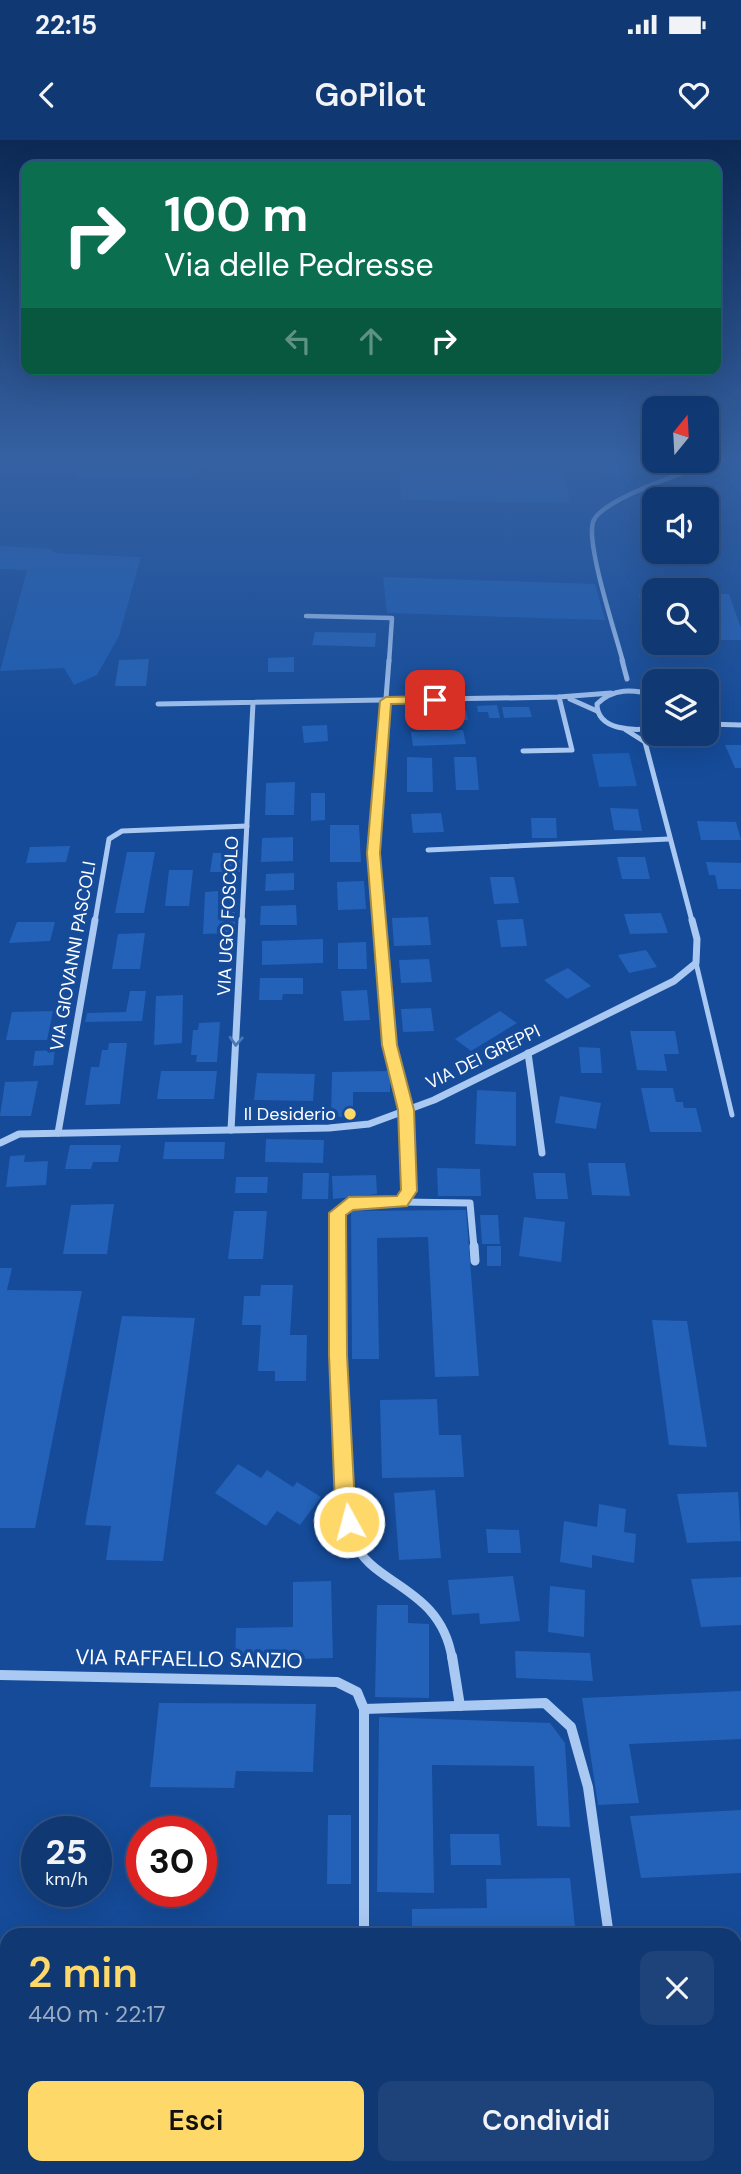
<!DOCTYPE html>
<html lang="it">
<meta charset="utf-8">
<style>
body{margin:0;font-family:"DM Sans",sans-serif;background:#1e437b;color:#f1f3f6;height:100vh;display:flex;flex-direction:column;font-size:26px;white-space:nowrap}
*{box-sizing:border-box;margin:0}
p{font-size:23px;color:#9cacc4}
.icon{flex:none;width:38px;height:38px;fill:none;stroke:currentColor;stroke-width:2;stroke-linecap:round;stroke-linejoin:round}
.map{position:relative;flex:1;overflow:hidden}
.sheet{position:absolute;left:0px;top:1788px;width:742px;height:247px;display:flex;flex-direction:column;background:#103873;border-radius:21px 21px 0 0;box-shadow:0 7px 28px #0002,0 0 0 2px #305285}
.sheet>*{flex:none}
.top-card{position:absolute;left:21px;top:21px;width:700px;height:214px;border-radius:14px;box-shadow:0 7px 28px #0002,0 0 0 2px #305285;background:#0b6e4f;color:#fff;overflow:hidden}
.needle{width:46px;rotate:18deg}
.buttons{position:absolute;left:642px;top:256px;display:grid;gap:14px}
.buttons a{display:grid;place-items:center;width:77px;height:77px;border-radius:14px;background:#103873;box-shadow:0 7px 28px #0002,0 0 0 2px #305285;font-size:35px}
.speed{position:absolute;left:21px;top:1676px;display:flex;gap:14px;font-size:35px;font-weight:700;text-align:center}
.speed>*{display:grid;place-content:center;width:91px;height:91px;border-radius:50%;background:#103873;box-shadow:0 7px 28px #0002,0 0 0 2px #305285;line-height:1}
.speed small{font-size:18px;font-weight:400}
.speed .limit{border:10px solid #d22;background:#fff;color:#111}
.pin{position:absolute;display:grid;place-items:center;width:60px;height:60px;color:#fff;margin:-30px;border-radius:14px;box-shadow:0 4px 10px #0006}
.me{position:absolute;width:77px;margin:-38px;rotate:353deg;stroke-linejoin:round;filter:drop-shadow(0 0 5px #0008)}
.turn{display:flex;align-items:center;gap:24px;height:147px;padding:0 28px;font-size:32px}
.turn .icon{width:91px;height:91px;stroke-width:2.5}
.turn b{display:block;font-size:49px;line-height:60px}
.lanes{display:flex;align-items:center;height:66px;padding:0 28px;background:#0003;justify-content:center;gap:35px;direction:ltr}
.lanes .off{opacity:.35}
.round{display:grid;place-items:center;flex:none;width:74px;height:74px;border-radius:14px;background:#1e437b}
.overview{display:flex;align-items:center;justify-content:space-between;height:119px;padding:0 28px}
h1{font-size:42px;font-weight:600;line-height:52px;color:#ffd86a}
.action{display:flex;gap:14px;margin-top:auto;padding:14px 28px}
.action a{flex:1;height:80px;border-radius:14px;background:#ffd86a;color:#111;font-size:28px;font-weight:600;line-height:80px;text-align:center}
.action a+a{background:#1e437b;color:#f1f3f6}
.status{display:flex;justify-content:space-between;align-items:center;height:49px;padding:0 35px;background:#103873;direction:ltr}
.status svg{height:19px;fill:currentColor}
header{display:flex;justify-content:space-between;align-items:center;height:91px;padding:0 28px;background:#103873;font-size:32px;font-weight:600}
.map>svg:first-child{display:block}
</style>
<div class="status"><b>22:15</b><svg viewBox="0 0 49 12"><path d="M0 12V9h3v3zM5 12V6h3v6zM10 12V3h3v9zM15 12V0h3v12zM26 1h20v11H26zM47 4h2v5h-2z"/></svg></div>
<header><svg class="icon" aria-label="back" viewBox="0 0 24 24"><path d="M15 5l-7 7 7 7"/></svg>GoPilot<svg class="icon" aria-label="heart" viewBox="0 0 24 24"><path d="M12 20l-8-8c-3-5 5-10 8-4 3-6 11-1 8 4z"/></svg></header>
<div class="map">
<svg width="741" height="2034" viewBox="0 0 741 2034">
<rect width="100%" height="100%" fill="#154b99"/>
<g fill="#1d5db3">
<path d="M0,315H220L187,339H76L77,334H0Z"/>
<path d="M399,315H560L570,363L401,360Z"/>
<path d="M0,406L51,409L55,413L141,417L119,496L97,535L74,545L64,528L0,531L27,430L0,429Z"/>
<path d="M383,437L595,444L605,480L387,473Z"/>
<path d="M629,613L637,646L599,647L592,614Z"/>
</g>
<g fill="#2362b8">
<path d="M626,319L643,326L617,337L599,330Z"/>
<path d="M707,454H729L741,488V500H714L707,476Z"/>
<path d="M639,455H654V502L650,501Z"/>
<path d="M315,492L376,493L375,507L312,505Z"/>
<path d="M294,517V532H268V518Z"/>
<path d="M149,519L146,546H115L119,520Z"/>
<path d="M497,565L500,578H489L488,572H478L477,566Z"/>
<path d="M502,567H529L532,577L504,578Z"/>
<path d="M466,570L468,580L407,581L406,572Z"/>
<path d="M327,585L328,601L304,603L302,586Z"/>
<path d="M463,590L466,604L413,606L411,592Z"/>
<path d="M725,605H741V628H735Z"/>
<path d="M407,617L432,618L433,652H407Z"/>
<path d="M454,617H476L479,650H456Z"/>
<path d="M295,642L294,675H265L266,643Z"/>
<path d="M311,653H325V680L311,681Z"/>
<path d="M610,668L638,669L642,691L614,690Z"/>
<path d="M441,673L444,692L413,693L411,674Z"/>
<path d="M531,678H556L557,698H532Z"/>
<path d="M697,681L736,682L741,700H701Z"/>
<path d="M330,685H359L361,722H330Z"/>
<path d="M293,697V721L261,722L262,698Z"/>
<path d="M70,706L66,722L26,723L30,707Z"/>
<path d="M127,712H155L144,773H115Z"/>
<path d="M213,713H235L234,720L241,719L240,732H210Z"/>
<path d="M617,717H645L650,739H622Z"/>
<path d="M706,722L741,723V749H718L715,735H709Z"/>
<path d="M169,730H193L189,766H165Z"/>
<path d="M294,733V750L265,751L266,734Z"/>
<path d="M490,737H514L519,763L494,764Z"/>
<path d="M364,741L366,769L338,770L337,742Z"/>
<path d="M218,751V773L235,772V793L203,794L205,752Z"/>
<path d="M296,765L297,785H260L261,766Z"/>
<path d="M661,773L668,793L630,794L624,774Z"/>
<path d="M428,777L431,805L394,806L392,778Z"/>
<path d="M523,779L527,806L501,807L497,780Z"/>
<path d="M17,782H55L50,801L9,803Z"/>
<path d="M145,793L140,829H112L118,794Z"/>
<path d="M323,799V823L262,825V801Z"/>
<path d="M366,802L367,829H338V803Z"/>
<path d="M646,810L657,827L629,833L618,815Z"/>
<path d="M429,819L432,842L401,843L399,820Z"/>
<path d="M568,828L591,846L567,859L544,840Z"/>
<path d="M260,838H303V854H283L282,860H259Z"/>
<path d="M367,850L370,880L344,881L341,851Z"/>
<path d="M130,851H146L142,881L85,882L87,873L126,872Z"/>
<path d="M183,855L182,903L154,905L156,856Z"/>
<path d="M431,868L434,891L403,892L401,869Z"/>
<path d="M53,871L47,900H6L12,872Z"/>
<path d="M500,871L517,883L471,911L455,899Z"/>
<path d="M220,882L217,922H196L197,915H191L193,890H198L199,883Z"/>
<path d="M630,891H675L679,914H664L667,931L637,930Z"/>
<path d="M109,903H127L120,964L85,965L91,927H99L102,910H108Z"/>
<path d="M579,907L600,908L602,933H581Z"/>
<path d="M55,910L53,925L33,926L35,911Z"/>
<path d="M161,931H217L214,959H157Z"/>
<path d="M390,931V952H353V977H331L332,932Z"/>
<path d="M257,933L315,934L313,961L254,960Z"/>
<path d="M38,941L31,976H0L5,942Z"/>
<path d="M641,948H673L676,962H683L684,968H696L702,992H650Z"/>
<path d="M477,950L516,952V1006L475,1004Z"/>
<path d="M560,956L601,963L596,989L555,983Z"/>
<path d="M266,999L324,1000L323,1023L265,1022Z"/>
<path d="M165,1002H225L224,1019H163Z"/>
<path d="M70,1005H121L118,1022H93L91,1029H65Z"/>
<path d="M25,1015L24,1022L48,1021L46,1045L6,1047L10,1016Z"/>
<path d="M588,1023H625L630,1056L592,1055Z"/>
<path d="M437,1028L480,1029L481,1056H438Z"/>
<path d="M303,1033H329L328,1059H302Z"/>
<path d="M533,1033H565L568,1059H536Z"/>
<path d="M376,1035L377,1054L333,1059L332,1036Z"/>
<path d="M236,1037H268L267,1053H235Z"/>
<path d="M114,1064L107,1114H63L71,1065Z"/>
<path d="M466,1070L479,1236L435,1237L428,1097L377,1098L379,1219H352L351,1071Z"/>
<path d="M234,1071H267L263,1119H228Z"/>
<path d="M480,1075H498L500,1104H482Z"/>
<path d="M524,1077L565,1082L561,1122L519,1116Z"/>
<rect x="487" y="1106" width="14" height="20"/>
<path d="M0,1128H12L7,1150L82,1151L35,1388H0Z"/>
<path d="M261,1145H293L290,1195H307L306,1241H275V1231H258L261,1185H242L244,1156H260Z"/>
<path d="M122,1176L195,1178L163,1421L106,1420L111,1386L85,1385Z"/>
<path d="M652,1180L687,1181L707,1307L669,1305Z"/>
<path d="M437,1259L439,1295H461L464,1337L382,1338L380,1260Z"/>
<path d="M238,1324L261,1338L267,1330L293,1347L297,1342L321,1357L300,1385L277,1371L266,1386L215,1353Z"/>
<path d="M435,1350L441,1418L399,1420L394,1353Z"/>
<path d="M738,1352L741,1401L687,1403L677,1354Z"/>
<path d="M599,1364L626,1369L624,1392L636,1394L634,1423L592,1415V1428L560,1422L564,1381L597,1387Z"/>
<path d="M486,1389L519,1390L521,1413H488Z"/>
<path d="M513,1436L520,1481L480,1484L479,1473L452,1475L448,1440Z"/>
<path d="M741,1437V1485L701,1487L691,1439Z"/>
<path d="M331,1441L333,1518L235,1521L236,1488L293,1487V1442Z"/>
<path d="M550,1446L585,1450L584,1497L548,1492Z"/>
<path d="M377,1465H408V1483L429,1484V1558L375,1557Z"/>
<path d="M515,1511L590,1513L593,1541L516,1538Z"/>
<path d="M741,1551V1599L629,1604L639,1663L598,1665L582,1558Z"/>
<path d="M159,1563L316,1564L313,1632L236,1631L234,1648L150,1647Z"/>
<path d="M379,1577L550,1583L565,1603L570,1687L537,1686L534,1626L432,1625L434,1753L377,1752Z"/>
<path d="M741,1670V1733L641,1738L630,1676Z"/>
<path d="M328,1675H351V1744H327Z"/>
<path d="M450,1694H499L501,1725H451Z"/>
<path d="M570,1738L576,1796H412V1769L487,1768L486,1739Z"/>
<path d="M741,1870V1911H735V1871Z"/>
<path d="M566,2028H618L619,2034H567Z"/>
<path d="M636,2028H712V2034H637Z"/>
</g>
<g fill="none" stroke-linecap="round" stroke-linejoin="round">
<path stroke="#a9c8f2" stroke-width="5" d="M696,823L732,975"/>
<g stroke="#a9c8f2" stroke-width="4.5">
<path d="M306,476L392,478L389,522"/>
<path d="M623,522C616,495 586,405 593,382C601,357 707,325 735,315"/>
</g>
<g stroke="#a9c8f2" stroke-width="5">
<path d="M622,520L627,539"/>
<path d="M654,555C633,549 613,548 597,564C597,591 635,591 654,588"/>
<path d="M570,559L597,571"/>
<path d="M158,564L559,557L611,553"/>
<path d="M707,584L741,585"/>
<path d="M626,590L645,602L653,590"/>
<path d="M645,602L692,781"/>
<path d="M523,611L572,610L559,557"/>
<path d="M428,710L669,699"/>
<path d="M95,781L109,699L122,691L247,686"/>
<path d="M242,781L253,563"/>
<path d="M379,781L374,713L389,520"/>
</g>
<g stroke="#a9c8f2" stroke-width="7">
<path d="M528,913L542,1013"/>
<path d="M231,990L242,780"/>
<path d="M58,993L95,780"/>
<path d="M0,1003L19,994L329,988L369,984L434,960L674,841L696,823L697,799L692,780"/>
<path d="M401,1062L470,1063L474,1108"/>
<path d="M337,1108V1073L349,1063L401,1062L409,1051L406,970L389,905L379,780"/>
</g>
<g stroke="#a9c8f2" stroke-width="9">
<path d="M337,1106C338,1172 339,1238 342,1304C344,1335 342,1370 353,1399C370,1446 440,1445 452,1518"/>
<path d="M474,1106L475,1121"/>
</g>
<g stroke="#a9c8f2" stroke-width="10">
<path d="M452,1516L460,1566"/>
<path d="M0,1535L337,1542L357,1552L364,1569L545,1563L571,1587L588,1647L609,1796"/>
<path d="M364,1569V1796"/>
<path d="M82,2034L83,2028"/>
</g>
<g fill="#d8e7fc" fill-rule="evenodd">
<path d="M741,1972V1996L735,1997V1973Z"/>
<path d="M7,2003V2027L0,2028V2004Z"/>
</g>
</g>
<defs><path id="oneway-chevron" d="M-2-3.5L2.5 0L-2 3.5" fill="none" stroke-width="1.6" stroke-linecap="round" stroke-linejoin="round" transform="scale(1.75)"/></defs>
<use stroke="#4977b8" href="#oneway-chevron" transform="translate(236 901) rotate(93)"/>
<linearGradient id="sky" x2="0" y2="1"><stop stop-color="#0c2954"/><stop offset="0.53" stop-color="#3561a2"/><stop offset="1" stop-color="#3561a2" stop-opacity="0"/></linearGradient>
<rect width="741" height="600" fill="url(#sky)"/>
<path fill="#ffd86a" stroke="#a68c45" stroke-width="2" d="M386,557L435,556L441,560L435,563L391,564L380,713L397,905L414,970L417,1051L407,1066L353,1070L346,1075L347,1215L355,1365L359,1382L356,1389L349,1392L342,1389L335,1365L329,1215V1073L349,1057L397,1056L401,1050L398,970L382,905L367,713L380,561Z"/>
<circle fill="#ffd86a" stroke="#154b99" stroke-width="2.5" cx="350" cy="974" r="7"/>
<g text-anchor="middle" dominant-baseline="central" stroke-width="7" stroke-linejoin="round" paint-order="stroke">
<g font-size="18" fill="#fff" stroke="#154b99">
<text transform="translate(228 776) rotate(-87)">VIA UGO FOSCOLO</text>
<text transform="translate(73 816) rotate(-80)">VIA GIOVANNI PASCOLI</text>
<text transform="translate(483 917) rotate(-26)">VIA DEI GREPPI</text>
</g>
<g font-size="18" fill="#fff" stroke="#154b99" text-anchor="end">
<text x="336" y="974">Il Desiderio</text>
</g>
<g font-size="21" fill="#fff" stroke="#154b99">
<text transform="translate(189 1519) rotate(1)">VIA RAFFAELLO SANZIO</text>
</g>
</g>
</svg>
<div class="buttons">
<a><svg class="needle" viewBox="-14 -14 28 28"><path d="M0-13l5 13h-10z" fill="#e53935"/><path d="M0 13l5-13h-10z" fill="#9cacc4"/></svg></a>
<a><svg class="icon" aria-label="sound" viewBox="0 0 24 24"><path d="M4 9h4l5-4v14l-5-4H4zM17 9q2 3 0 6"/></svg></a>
<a><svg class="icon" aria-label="search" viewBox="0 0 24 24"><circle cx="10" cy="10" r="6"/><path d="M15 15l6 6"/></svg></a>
<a><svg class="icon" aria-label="layers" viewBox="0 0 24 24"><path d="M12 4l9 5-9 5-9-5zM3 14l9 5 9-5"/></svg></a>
</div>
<div class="speed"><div>25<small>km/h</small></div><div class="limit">30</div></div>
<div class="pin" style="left:435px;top:560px;background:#d93025"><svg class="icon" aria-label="arrive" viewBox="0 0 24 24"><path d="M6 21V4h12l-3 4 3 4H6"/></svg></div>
<svg class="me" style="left:349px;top:1382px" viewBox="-20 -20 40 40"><circle r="17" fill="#ffd86a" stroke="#fff" stroke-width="3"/><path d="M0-11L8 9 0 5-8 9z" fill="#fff"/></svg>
<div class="top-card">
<div class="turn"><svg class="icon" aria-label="right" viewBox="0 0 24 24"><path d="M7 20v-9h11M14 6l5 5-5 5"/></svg><div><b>100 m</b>Via delle Pedresse</div></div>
<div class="lanes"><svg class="icon off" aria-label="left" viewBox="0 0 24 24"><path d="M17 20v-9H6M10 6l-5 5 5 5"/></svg><svg class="icon off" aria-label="ahead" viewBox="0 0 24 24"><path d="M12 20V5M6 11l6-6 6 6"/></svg><svg class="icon" aria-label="right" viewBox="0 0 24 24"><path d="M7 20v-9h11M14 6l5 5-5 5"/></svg></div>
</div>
<section class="sheet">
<div class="overview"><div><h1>2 min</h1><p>440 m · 22:17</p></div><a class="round"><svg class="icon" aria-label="close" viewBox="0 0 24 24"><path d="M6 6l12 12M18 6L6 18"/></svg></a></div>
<div class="action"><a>Esci</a><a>Condividi</a></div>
</section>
</div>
